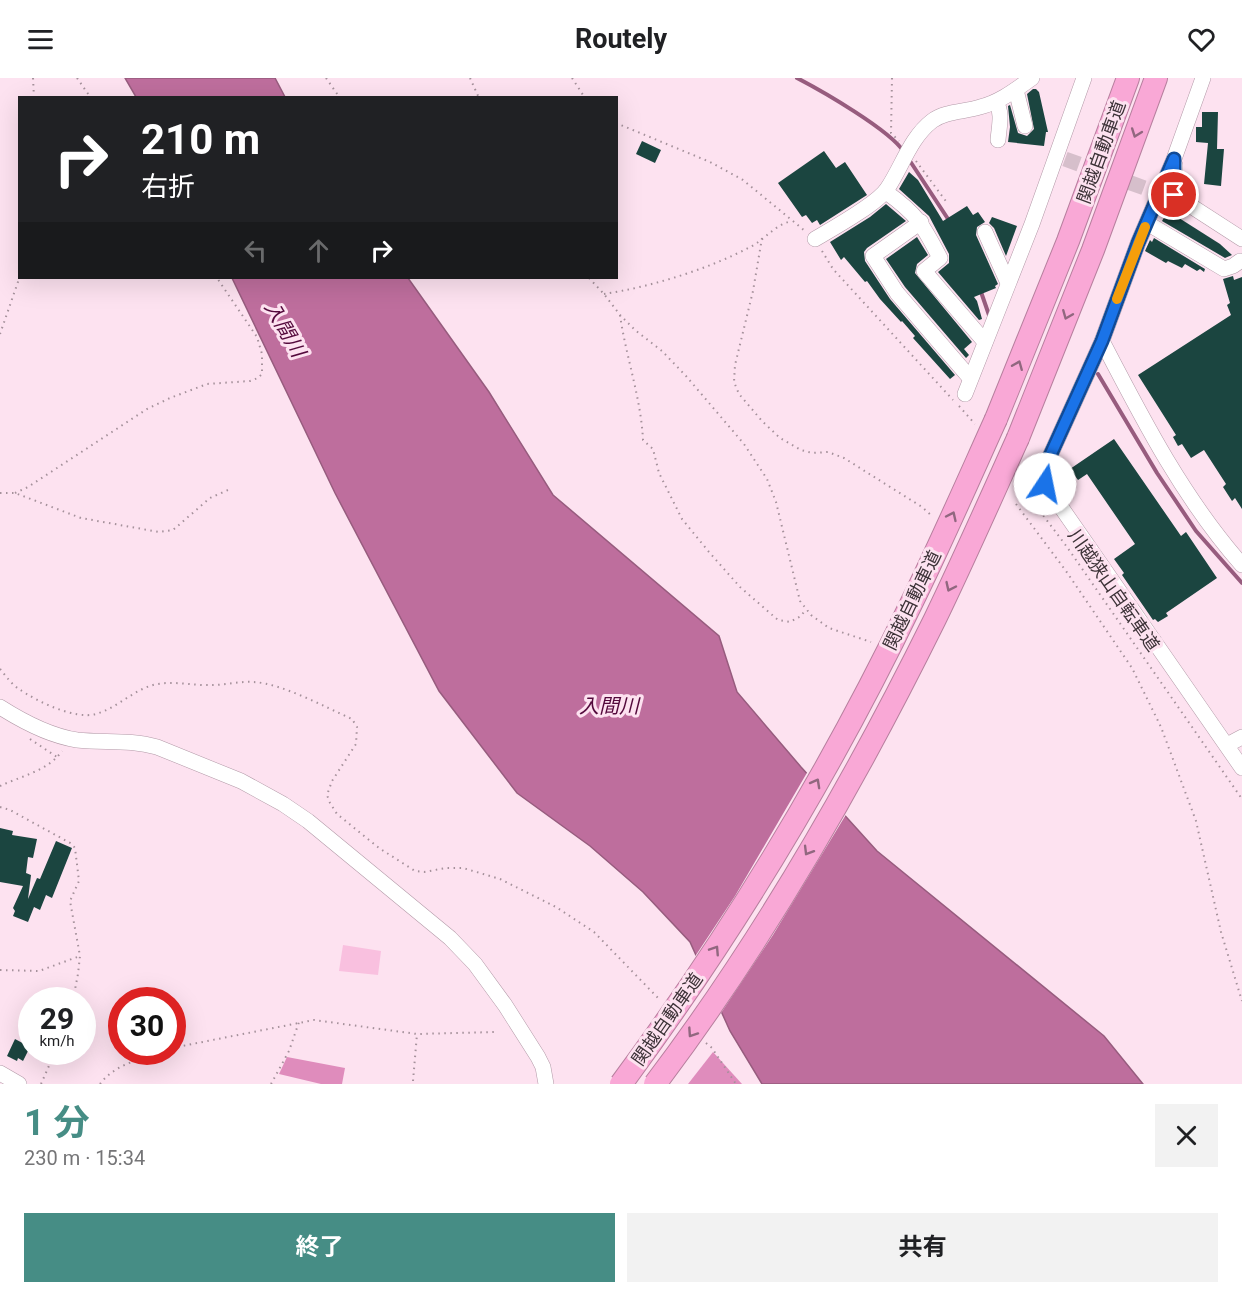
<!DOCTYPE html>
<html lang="ja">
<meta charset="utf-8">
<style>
body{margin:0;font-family:Roboto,"Noto Sans JP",sans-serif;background:#f2f2f2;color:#202124;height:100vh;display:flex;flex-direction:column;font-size:22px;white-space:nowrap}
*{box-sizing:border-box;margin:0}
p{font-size:20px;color:#757577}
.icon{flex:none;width:33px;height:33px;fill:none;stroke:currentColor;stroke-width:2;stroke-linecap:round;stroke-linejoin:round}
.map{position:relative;height:1006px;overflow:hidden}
.sheet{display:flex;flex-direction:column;background:#fff;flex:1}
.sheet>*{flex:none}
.top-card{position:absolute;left:18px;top:18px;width:600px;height:183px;border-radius:0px;box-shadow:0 6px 24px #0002;background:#202124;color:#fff;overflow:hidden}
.speed{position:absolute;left:18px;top:909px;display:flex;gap:12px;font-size:30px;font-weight:700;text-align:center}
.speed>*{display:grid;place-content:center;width:78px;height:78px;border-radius:50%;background:#fff;box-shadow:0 6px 24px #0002;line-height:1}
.speed small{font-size:15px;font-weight:400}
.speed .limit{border:9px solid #d22;background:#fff;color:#111}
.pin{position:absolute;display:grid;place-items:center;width:51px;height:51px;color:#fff;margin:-26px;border:3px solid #fff;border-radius:50%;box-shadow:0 2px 6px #0007}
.me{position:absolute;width:66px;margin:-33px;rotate:11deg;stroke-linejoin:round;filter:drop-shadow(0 0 4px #0008)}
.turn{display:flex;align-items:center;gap:21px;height:126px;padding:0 24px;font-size:27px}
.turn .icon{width:78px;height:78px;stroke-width:2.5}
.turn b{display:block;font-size:42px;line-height:51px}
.lanes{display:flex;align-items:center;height:57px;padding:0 24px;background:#0003;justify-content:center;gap:30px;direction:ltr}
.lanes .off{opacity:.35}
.round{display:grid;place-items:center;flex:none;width:63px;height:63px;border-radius:0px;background:#f2f2f2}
.overview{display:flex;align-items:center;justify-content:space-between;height:102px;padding:0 24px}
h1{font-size:36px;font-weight:700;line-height:45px;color:#468d85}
.primary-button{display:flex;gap:12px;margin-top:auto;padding:12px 24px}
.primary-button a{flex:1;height:69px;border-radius:0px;background:#468d85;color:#fff;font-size:24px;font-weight:700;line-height:69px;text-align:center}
.primary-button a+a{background:#f2f2f2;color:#202124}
header{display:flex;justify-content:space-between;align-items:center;height:78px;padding:0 24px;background:#fff;font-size:27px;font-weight:700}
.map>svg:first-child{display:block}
</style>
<header><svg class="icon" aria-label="menu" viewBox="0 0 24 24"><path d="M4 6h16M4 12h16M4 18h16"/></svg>Routely<svg class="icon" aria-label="heart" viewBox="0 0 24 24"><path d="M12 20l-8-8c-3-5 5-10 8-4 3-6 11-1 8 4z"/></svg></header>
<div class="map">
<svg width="1242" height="1006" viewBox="0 0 1242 1006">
<rect width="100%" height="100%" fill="#fde2f0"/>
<path fill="#f9c0df" d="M343,867L381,873L378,897L339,893Z"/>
<g fill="#df8cbc">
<path d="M713,974L742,1006H688Z"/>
<path d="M287,979L345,990L342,1006H321L279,996Z"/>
</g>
<g fill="#be6e9d" stroke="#975c7e" stroke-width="1.5">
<path d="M125,0H275L285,19H136Z"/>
<path d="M232,200H408L489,314L553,417L719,558L737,614L801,689L877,773L1104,958L1143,1006H762L730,953L690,864L643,814L590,768L517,715L439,613L335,415Z"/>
</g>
<path fill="#fde2f0" d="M808,693L847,735L773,857L719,938L694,880L735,818Z"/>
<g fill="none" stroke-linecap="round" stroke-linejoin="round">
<g stroke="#975c7e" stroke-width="4">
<path d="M797,0C822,13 890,52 904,74"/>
<path d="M908,80L950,144"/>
<path d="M980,211L990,240"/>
<path d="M1098,296L1157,395L1196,453L1242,505"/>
</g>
</g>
<g fill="#1b4540">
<path d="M1033,11H1036L1039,14L1048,54H1046L1044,68L1008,64L1010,49L1008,28L1010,27L1018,55L1027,58L1034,51L1027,16Z"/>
<path d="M1202,34H1218L1217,71H1224L1221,108L1204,106L1208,65L1196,64V49H1202Z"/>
<path d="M642,63L661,72L655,85L636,76Z"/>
<path d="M824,73L836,90L845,84L867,117L820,147L817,142L812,145L806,137L802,139L778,105Z"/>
<path d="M909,94L918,102L943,143L967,128L973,137L978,134L985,144L977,149L976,157L998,206L995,208L996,210L974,219L977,223L982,241L979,242L938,194L949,185V176L929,138L899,111Z"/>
<path d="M886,126L906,143L867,170L864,174L865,183L890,221L955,297L950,301L913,260L915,258L902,243L901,244L880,221L867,203L865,204L844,179L841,182L830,164L870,139Z"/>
<path d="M1168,133L1220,166L1232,177L1225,180L1162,143Z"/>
<path d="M992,139L1017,148L1006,178L994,150L989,145Z"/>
<path d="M917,159L928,177L917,186L915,195L972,264L964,271L969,277L966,280L905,209L886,181Z"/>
<path d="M1154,160L1205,191L1204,194L1200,191L1197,193L1185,186L1182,190L1168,183L1166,185L1145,173L1150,162L1152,164Z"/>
<path d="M1233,198L1234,202L1242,199V431L1235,420L1232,423L1223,409L1226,406L1204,372L1191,380L1182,366L1178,368L1173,359L1176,357L1138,297L1231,237L1227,227L1230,225L1223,201Z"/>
<path d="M1114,361L1181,458L1186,454L1217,500L1166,535L1168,538L1158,544L1155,541L1153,542L1122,497L1124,495L1114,481L1135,466L1087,396L1078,402L1070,391Z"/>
<path d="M0,750L13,753L12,757L37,761L33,780L28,779L26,795L31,797L28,821L37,800L40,801L56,763L72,770L52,820L46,817L40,832L34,829L28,844L13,838L15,833L13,830L23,808L0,804Z"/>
<path d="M15,961L30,969L23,983L18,980L17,983L7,978Z"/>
</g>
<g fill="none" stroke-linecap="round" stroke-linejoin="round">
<path stroke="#d6bfcb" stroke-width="15" stroke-dasharray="15 8" stroke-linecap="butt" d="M1065,81L1150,112"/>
<defs>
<g id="minor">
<path d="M1203,0L1174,81L1138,165L1102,263L1045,389V406L1242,690"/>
<path d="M1016,12L1025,48"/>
<path d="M996,24C1003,35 999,49 998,62"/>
<path d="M1175,87L1174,117L1242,161"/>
<path d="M886,114C917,136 923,147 940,180L924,193L985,264"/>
<path d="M921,144L873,178L897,215L970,300"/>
<path d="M1147,145L1224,191L1233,188L1240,183"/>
<path d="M985,154L1008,205"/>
<path d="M815,161C832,151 877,126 887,111C902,89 910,60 932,43C945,33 965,34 980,29C1000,24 1015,12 1032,0"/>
<path d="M1102,263C1143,342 1183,420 1242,487"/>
<path d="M965,316L1032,146L1084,0"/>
<path d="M0,629C22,643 51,658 77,662C104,665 130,661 157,669L241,703L283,726L308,743L450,860L475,886L505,927L538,979L543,989L546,1006"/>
<path d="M1227,667L1242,659"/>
<path d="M0,995L19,1006"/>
</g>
<g id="highway">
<path d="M996,341L1068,163L1128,0"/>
<path d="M1018,360L1093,172L1156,0"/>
</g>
</defs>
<use href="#minor" stroke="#b39aa8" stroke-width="16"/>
<use href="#highway" stroke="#b77f9e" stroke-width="24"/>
<g stroke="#a5919b" stroke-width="2" stroke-dasharray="1.5 4.5" stroke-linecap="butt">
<path d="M33,0L34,20"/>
<path d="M77,0L91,20"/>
<path d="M326,0L340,20"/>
<path d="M470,0L479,20"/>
<path d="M572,0L585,20"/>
<path d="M892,0L891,55L899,63"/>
<path d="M616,45L710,84L743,102L805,153"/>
<path d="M916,83L948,126"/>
<path d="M762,160L753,213L735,287L734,304L739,316L762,343L780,360L801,372L812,375L828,374L844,380L922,429L933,439"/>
<path d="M822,173L833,191L953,322"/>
<path d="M589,200L604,216L620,237L635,252L662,273L686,298L744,366L767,401L776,424L800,523L811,537L829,550L871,564"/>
<path d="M604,216C650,209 709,191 750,169C766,161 774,147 792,143"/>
<path d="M620,237C626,279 641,320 643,362L653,371L659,395L682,441L709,474L740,509L778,542L790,544L801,538L806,531"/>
<path d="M0,256L20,198"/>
<path d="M959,328L975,346"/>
<path d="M1018,404L1067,469L1242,721"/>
<path d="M0,415H15L81,440L159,454L173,452L210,420L228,412"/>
<path d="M15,415L28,409L147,331L170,320L207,306L250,303L258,300L262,296V276L257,259L217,200"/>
<path d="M1016,426L1066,493L1132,590L1161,649L1196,743L1221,854L1242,923"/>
<path d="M0,591C6,598 11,606 19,611C36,623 75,642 96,636C117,630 132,613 153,607C172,602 193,608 212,607C226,607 240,603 253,604C281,605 325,629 352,641L357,649L356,666L332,703L327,717L330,725L337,736L379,770L415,793L424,794L446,790H463L500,801L556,829L594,854L660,922"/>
<path d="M30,661L57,679"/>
<path d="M0,708C21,698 48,693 62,673"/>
<path d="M0,729L10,732L72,766L75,770L79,803L70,823L80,878L78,896L73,922"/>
<path d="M0,892L39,893L80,878"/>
<path d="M706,965L712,970L736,1006"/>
<path d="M172,970L314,942L417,956L495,954"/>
<path d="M413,1003L417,956"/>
<path d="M41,1006L55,974"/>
<path d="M100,1006C115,986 141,981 163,974"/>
<path d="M271,1006L289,973L299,944"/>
</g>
<use href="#minor" stroke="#fff" stroke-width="15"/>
<use href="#highway" stroke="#f9a8d6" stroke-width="22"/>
<defs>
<g id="highway-bridge">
<path d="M621,1006C732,856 830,694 911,526C941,465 968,403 996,341"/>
<path d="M655,1006C764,862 855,703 935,541C964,481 991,420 1018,360"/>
</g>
</defs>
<use href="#highway-bridge" stroke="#b77f9e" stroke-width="24" stroke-linecap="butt"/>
<use href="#highway-bridge" stroke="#f9a8d6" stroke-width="22"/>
</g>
<defs><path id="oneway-chevron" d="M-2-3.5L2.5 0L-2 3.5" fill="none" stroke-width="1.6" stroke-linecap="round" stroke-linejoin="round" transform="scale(1.5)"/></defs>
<g stroke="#91677f">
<use href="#oneway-chevron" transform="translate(1136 55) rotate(110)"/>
<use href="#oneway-chevron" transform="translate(1067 237) rotate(112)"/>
<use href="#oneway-chevron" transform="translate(1018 287) rotate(-68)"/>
<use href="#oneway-chevron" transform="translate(952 438) rotate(-65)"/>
<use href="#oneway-chevron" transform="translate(950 509) rotate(115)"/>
<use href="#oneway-chevron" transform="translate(816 705) rotate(-61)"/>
<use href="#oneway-chevron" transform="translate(808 773) rotate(121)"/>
<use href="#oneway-chevron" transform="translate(715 872) rotate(-57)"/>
<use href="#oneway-chevron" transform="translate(692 955) rotate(124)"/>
</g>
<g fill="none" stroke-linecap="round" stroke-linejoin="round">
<defs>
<path id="route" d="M1045,406V389L1102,263L1138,165L1174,81V117"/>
</defs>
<use href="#route" stroke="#114b97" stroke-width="15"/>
<use href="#route" stroke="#1a73e8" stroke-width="10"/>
<path stroke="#f59e0b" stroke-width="10" d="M1117,221L1145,149"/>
</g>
<g text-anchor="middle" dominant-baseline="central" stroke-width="6" stroke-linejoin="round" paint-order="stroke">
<g font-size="18" fill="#3c3237" stroke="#fde2f0">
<text transform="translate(1101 74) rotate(-70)">関越自動車道</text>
<text transform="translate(1114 512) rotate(55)">川越狭山自転車道</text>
<text transform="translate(912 522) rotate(-64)">関越自動車道</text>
<text transform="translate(667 941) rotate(-55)">関越自動車道</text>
</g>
<g font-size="20" font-style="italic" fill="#54093c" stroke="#fde2f0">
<text transform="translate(285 251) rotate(60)">入間川</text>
<text x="609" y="628">入間川</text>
</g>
</g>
</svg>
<div class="speed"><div>29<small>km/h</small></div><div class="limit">30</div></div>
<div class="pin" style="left:1174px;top:117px;background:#d93025"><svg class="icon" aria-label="arrive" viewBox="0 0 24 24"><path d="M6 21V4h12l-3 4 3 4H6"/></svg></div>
<svg class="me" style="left:1045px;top:406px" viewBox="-20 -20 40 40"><circle r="19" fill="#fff"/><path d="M0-13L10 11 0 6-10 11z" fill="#1a73e8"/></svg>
<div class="top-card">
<div class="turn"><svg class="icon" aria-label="right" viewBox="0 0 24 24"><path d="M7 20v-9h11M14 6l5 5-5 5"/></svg><div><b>210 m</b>右折</div></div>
<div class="lanes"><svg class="icon off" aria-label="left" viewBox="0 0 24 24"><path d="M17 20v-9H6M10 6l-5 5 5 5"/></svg><svg class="icon off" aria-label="ahead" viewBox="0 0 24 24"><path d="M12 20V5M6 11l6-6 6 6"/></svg><svg class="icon" aria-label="right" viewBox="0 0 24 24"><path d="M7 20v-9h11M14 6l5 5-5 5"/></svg></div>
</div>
</div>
<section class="sheet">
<div class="overview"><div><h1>1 分</h1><p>230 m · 15:34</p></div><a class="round"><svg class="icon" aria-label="close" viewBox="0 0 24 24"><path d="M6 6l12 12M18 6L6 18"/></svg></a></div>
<div class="primary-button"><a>終了</a><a>共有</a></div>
</section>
